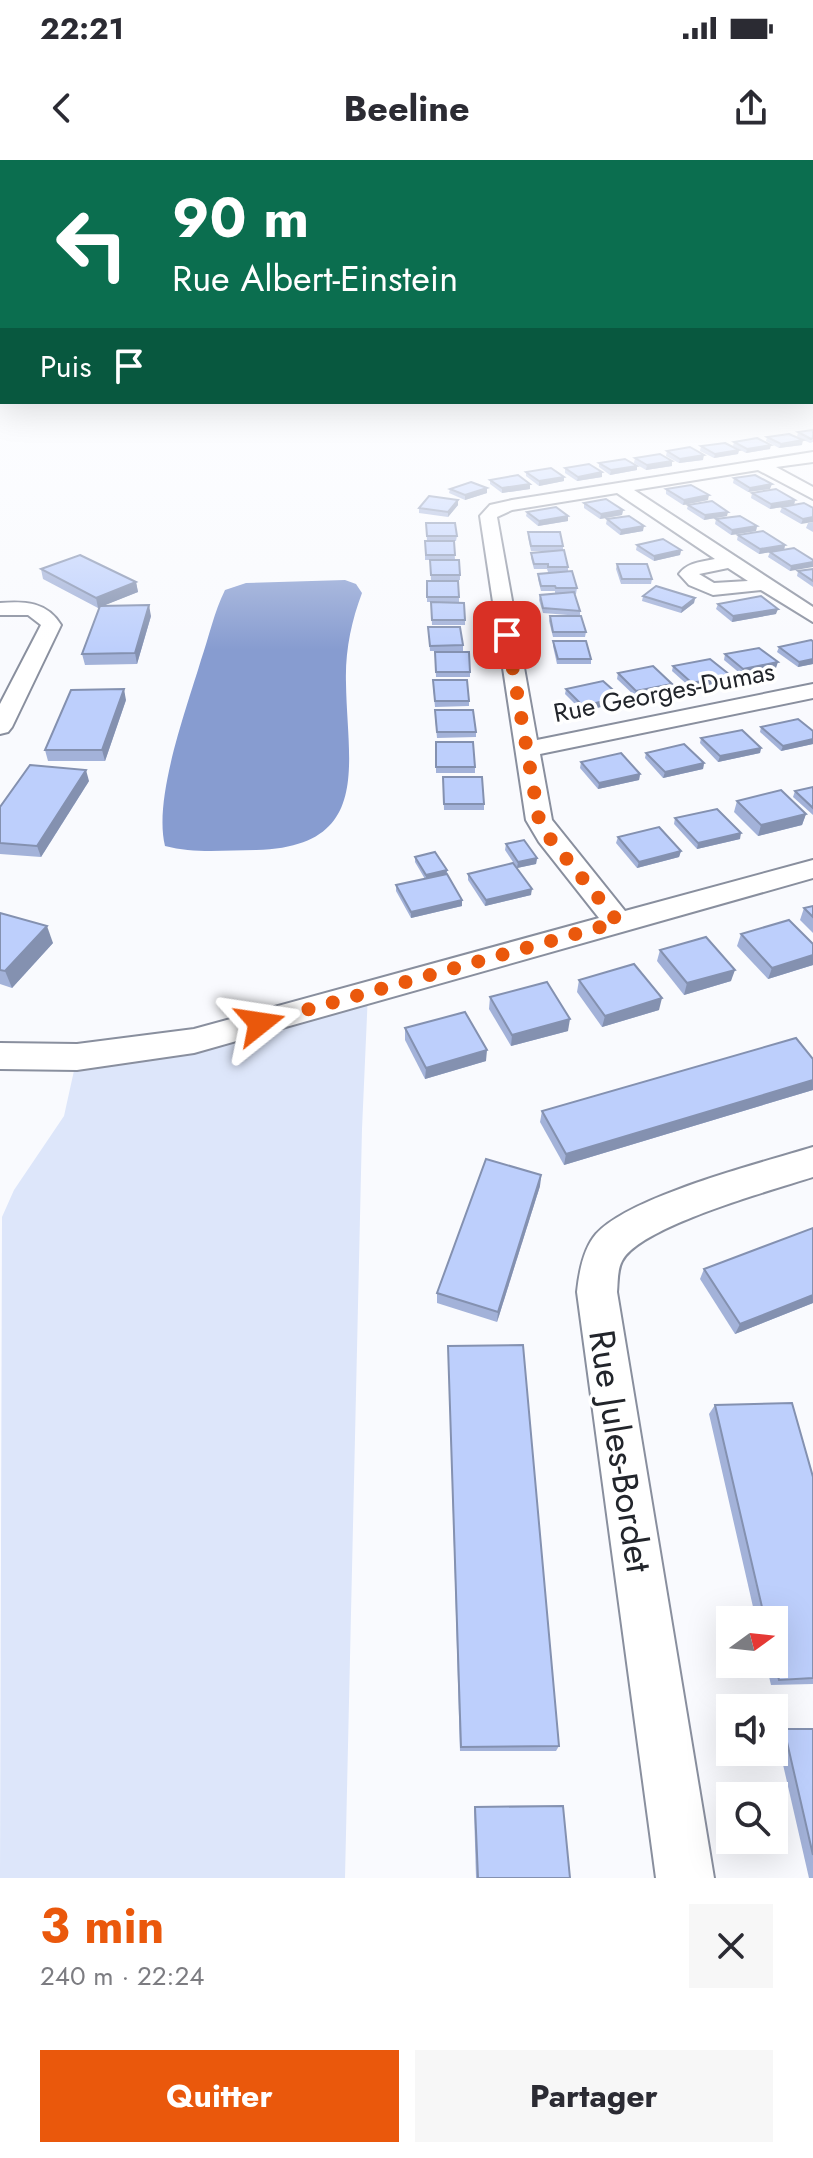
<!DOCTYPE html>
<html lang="fr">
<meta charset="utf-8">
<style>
body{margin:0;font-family:Jost,sans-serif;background:#f7f7f7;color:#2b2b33;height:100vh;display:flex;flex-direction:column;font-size:30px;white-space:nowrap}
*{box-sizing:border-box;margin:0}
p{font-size:26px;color:#7c7c81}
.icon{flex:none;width:44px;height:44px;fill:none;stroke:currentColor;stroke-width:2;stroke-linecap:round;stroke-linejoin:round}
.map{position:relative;height:1718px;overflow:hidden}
.side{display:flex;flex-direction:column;background:#fff;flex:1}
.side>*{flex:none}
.hud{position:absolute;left:0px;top:0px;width:814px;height:244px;box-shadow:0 8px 32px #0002;background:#0b6e4f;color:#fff;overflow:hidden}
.needle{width:52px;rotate:75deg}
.buttons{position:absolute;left:716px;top:1446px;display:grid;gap:16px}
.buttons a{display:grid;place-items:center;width:72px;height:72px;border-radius:0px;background:#fff;box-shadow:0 8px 32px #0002;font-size:40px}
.pin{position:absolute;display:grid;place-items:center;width:68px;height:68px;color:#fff;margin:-34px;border-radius:16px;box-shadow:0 4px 12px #0006}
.me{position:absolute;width:88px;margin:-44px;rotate:75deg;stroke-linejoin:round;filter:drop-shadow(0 0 6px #0008)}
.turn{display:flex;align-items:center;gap:28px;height:168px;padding:0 40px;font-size:36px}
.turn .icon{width:104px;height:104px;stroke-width:2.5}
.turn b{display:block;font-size:56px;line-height:68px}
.then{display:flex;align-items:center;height:76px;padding:0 40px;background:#0003;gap:16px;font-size:30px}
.round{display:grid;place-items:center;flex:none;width:84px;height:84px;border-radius:0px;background:#f7f7f7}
.summary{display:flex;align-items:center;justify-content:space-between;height:136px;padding:0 40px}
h1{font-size:48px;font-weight:700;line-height:60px;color:#ea580c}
.action{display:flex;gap:16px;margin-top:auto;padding:16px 40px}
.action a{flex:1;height:92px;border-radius:0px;background:#ea580c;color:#fff;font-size:32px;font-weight:700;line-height:92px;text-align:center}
.action a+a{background:#f7f7f7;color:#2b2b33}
.status{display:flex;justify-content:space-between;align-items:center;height:56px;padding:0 40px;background:#fff;direction:ltr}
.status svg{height:22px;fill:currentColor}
header{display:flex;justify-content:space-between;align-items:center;height:104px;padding:0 40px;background:#fff;font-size:36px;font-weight:700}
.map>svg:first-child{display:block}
</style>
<div class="status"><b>22:21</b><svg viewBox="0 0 49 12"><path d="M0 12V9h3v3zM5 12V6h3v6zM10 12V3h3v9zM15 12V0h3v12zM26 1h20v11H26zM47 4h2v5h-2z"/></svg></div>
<header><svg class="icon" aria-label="back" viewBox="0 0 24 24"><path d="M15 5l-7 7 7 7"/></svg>Beeline<svg class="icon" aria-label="share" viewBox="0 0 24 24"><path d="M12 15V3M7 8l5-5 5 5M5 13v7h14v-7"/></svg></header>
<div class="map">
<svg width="813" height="1718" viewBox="0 0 813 1718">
<rect width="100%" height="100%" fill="#f9fafe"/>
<path fill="#dde6fa" d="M368,833L362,969L345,1718H0L2,1057L14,1030L64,956L77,897Z"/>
<path fill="#879cd0" d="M345,420L356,424L362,433C351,462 345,492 346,523C347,604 373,687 256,690C226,690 195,694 165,686C153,638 187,547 201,500C209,477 214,452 225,430L246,423Z"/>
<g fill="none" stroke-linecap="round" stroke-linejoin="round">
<defs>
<g id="street">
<path d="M813,292V302L776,307L813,327V339L758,310L634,330L813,447V462L761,430L713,435L689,425L679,414C688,402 701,402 715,399L617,333L512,350L497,357L537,580L813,524V538L540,594L552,660L625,751L813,700V718L194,893L77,910L0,909V883L77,884L194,869L599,758L539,682L526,660L480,356L490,345L512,340ZM728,408L748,421L714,423L699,414Z"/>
<path d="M0,443C25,441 47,442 61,465L12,567L8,572L0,574V544L41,465L28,455H0Z"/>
<path d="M813,987V1017C773,1030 640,1066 622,1101C617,1110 618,1123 617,1132L714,1718H656L577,1132C579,1113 583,1089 596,1074C630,1036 761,1003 813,987Z"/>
</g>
</defs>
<use href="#street" stroke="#898f9e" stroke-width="4"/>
<use href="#street" fill="#fff" fill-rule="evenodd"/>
</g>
<g fill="#a3b2d9">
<path d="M813,270V282L810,283L797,277L798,272Z"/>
<path d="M767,277L802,285L779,288L766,281Z"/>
<path d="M734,282L770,289L746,293L733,286Z"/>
<path d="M701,286L739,290L738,294L714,298L700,291Z"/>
<path d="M667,291L703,300L679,303L666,296Z"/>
<path d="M635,298L672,306L646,310L634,303Z"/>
<path d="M599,303L637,306V310L610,315L599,307Z"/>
<path d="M565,308L602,317L577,321L565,313Z"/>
<path d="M526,312L564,317V321L539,326L526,316Z"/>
<path d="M734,318L770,329L748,332L733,323Z"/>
<path d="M490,320L530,324V329L502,333L490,324Z"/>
<path d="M450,329L487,333L465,340L449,333Z"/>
<path d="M666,329L708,340L683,345L666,334Z"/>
<path d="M752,333L795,340L794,345L813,348L801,364L780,352L782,347L790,346L770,349L751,338Z"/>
<path d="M458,340V345L448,357L419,353V348Z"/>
<path d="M584,343L623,350L622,355L600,359L584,348Z"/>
<path d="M688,345L727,356L704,360L687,349Z"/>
<path d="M527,352L568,356V361L538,366L526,356Z"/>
<path d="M607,359L643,371L620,375L606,364Z"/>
<path d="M716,359L757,366L756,371L731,375L715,364Z"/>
<path d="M813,362V372L806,368L808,363Z"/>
<path d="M426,363L457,376L456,381H454L455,400H425V381H427Z"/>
<path d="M528,372L563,386V390L568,407V411L577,428L576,434H575L580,451V456L543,453L539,440L540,435L555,433V431H541L538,419V414L558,412H548L547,409H534L531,398V393L552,391H531L528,377Z"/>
<path d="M738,375L785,385L784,390L813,400L790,411L768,397L770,392L759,394L737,380Z"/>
<path d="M637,385L681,390L680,395L654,401L636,390Z"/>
<path d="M430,400L460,415V420H431Z"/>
<path d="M617,404L652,419L651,424H621L616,409Z"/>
<path d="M41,409L136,422L138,432L102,446L151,456L137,504L85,505L82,494L100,447L98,448L43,419Z"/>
<path d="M813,409V427L797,416L798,411Z"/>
<path d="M427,421L459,437V442H427Z"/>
<path d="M643,436L695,438L694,443L681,453L642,441Z"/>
<path d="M431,442L465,460V465H432Z"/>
<path d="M718,444L776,454L732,462L716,449Z"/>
<path d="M550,456L586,472L585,477H553L549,461Z"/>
<path d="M428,467L463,485V491H430Z"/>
<path d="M553,481L591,499V504H557L553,486Z"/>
<path d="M813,481V504L798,507L777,492L779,487Z"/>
<path d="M435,492L470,512V517H436Z"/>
<path d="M725,494L776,508L742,515L724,500Z"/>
<path d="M673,506L730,515L729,521L691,528L672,511Z"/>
<path d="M618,513L672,524L671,529L635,536L617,519Z"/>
<path d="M433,525L469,541V546L435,547Z"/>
<path d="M566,529L621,537L620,543L582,551L565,534Z"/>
<path d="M126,540L105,601H48L45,590Z"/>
<path d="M435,556L476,572V577L437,578Z"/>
<path d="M761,567L813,571V584L781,591L760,572Z"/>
<path d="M701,578L761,588L760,593L718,602L700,583Z"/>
<path d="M436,582L475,607V613H436Z"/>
<path d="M646,593L704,603L703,609L663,618L645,598Z"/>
<path d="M581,602L640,614L639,620L598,629L580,608Z"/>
<path d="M443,617L484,644V650H444Z"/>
<path d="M89,621L41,697L0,694V647Z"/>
<path d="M813,627V655L793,637L795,631Z"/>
<path d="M737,641L806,654L802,665L758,676L734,652Z"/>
<path d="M675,658L740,679L697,689L674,664Z"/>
<path d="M618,677L681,691L679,697L637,708L616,683Z"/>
<path d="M506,684L537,698L536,704L517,708L505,690Z"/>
<path d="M415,697L447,710V714L462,746L411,758L396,731V725L425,719L415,702Z"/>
<path d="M468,714L531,735L485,746L468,720Z"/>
<path d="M813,746V773L800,760L804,748Z"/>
<path d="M0,753L53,783L12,828L0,824Z"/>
<path d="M741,774L813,784V805L768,819L737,786Z"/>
<path d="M660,790L731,821L684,835L657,801Z"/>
<path d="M579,820L659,850L602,867L577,832Z"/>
<path d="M490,837L568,871L511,886L489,849Z"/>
<path d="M405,868L486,901L425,919L405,880Z"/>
<path d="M813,899V930L564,1005L540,962L542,951Z"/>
<path d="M541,1015L540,1026L497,1162L437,1143V1133Z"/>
<path d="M813,1068V1143L735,1174L700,1119L704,1109Z"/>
<path d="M448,1186L559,1586L556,1591H460Z"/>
<path d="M715,1245L813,1317V1524L771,1525L766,1504H774V1460H756L709,1254Z"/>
<path d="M784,1569H813V1718H809L776,1574Z"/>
<path d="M475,1647L570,1718H476L474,1650Z"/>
</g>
<g fill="#8491b0">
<path d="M803,280L802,285L779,288L781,284Z"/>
<path d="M771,285L770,289L746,293L747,289Z"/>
<path d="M739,290L738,294L714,298L715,294Z"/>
<path d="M704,295L703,300L679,303L680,299Z"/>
<path d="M672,301V306L646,310L647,305Z"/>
<path d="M637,306V310L610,315L611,310Z"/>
<path d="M602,312V317L577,321L578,317Z"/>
<path d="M564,317V321L539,326V321Z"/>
<path d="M530,324V329L502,333V328Z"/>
<path d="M772,324L770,329L748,332L750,328Z"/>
<path d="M487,328V333L465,340V335Z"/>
<path d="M709,335L708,340L683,345L684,340Z"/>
<path d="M458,340V345L448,357V352Z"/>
<path d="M795,340L794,345L770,349L771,344Z"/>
<path d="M623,350L622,355L600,359L601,354Z"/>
<path d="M728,352L727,356L704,360L705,355Z"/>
<path d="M568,356V361L538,366L539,361Z"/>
<path d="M813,357V362L801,364L803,359Z"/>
<path d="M644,366L643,371L620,375L621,370Z"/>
<path d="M757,366L756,371L731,375L732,370Z"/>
<path d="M785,385L784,390L759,394L760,389Z"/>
<path d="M681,390L680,395L654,401V396Z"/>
<path d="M813,402V407L790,411L791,406Z"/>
<path d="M136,422L138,432L98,448L96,438Z"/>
<path d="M695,438L694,443L681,453L682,448Z"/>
<path d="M149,445L151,456L137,504L135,493Z"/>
<path d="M778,449L776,454L732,462L733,456Z"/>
<path d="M813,499V504L798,507L799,502Z"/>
<path d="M778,502L776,508L742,515L743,509Z"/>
<path d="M730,515L729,521L691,528L692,523Z"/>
<path d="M672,524L671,529L635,536L636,531Z"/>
<path d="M124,529L126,540L105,601L102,590Z"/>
<path d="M621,537L620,543L582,551L583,546Z"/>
<path d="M813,579V584L781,591L783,586Z"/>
<path d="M761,588L760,593L718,602L720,596Z"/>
<path d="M704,603L703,609L663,618L665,612Z"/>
<path d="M86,610L89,621L41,697L37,686Z"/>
<path d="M640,614L639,620L598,629L599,623Z"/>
<path d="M806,654L802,665L758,676L761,665Z"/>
<path d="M741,673L740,679L697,689L698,683Z"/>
<path d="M681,691L679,697L637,708L639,702Z"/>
<path d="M537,698L536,704L517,708L518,702Z"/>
<path d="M447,710L446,716L426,721V715Z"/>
<path d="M532,729L531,735L485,746L486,740Z"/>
<path d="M462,740V746L411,758V752Z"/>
<path d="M47,766L53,783L12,828L5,811Z"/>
<path d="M813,795V805L768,819L772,808Z"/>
<path d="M735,810L731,821L684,835L687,823Z"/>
<path d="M662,838L659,850L602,867L605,856Z"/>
<path d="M570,859L568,871L511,886L512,875Z"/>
<path d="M487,890L486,901L425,919L426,908Z"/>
<path d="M813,920V930L564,1005L566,994Z"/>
<path d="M541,1015L540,1026L497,1162L498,1152Z"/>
<path d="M813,1135V1143L735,1174L740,1164Z"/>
</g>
<g fill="#bdcffc" stroke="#8491b0" stroke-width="2">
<path d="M813,270V278L811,279L798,272Z"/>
<path d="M789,274L803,280L781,284L767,277Z"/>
<path d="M757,278L771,285L747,289L734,282Z"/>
<path d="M725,283L739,290L715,294L701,286Z"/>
<path d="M690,287L704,295L680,299L667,291Z"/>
<path d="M660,294L672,301L647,305L635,298Z"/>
<path d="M625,299L637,306L611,310L599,303Z"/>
<path d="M589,304L602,312L578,317L565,308Z"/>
<path d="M551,308L564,317L539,321L526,312Z"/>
<path d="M518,315L530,324L502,328L490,320Z"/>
<path d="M755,315L772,324L750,328L734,318Z"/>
<path d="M471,322L487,328L465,335L450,329Z"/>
<path d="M691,325L709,335L684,340L666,329Z"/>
<path d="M776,329L795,340L771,344L752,333Z"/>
<path d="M429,336L458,340L448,352L419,348Z"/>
<path d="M606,339L623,350L601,354L584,343Z"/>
<path d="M712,341L728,352L705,355L688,345Z"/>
<path d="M804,343L813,348V357L803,359L782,347Z"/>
<path d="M556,347L568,356L539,361L527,352Z"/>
<path d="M629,356L644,366L621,370L607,359Z"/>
<path d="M740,356L757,366L732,370L716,359Z"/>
<path d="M426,363H455L457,376H427Z"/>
<path d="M763,371L785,385L760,389L738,375Z"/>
<path d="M528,372H560L563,386H531Z"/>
<path d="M663,379L681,390L654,396L637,385Z"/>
<path d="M425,381H454L455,395H426Z"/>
<path d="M794,388L813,400V402L791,406L770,392Z"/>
<path d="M564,390L568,407H548V404H534L531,393Z"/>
<path d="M80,395L136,422L96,438L41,409Z"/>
<path d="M430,400H459L460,415H431Z"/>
<path d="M617,404H647L652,419H622Z"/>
<path d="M813,409V421L798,411Z"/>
<path d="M572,411L577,428H556L555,426H541L538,414Z"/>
<path d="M427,421H458L459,437H427Z"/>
<path d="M656,426L695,438L682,448L643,436Z"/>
<path d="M574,432L580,451L543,448L540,435Z"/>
<path d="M761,436L778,449L733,456L718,444Z"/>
<path d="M431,442L464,443L465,460H432Z"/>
<path d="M149,445L135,493L82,494L100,446Z"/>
<path d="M550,456H581L586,472H553Z"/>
<path d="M428,467H460L463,485L430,486Z"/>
<path d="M811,480L813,481V499L799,502L779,487Z"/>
<path d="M553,481H586L591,499H558Z"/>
<path d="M759,488L778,502L743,509L725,494Z"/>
<path d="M435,492H469L470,512H436Z"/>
<path d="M710,499L730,515L692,523L673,506Z"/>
<path d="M653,506L672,524L636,531L618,513Z"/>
<path d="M433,520H467L469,541H435Z"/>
<path d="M603,521L621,537L583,546L566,529Z"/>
<path d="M124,529L102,590H45L71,530Z"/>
<path d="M435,550H473L476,572H437Z"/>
<path d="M798,559L813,571V579L783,586L761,567Z"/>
<path d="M742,570L761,588L720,596L701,578Z"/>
<path d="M436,582H473L475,607H436Z"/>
<path d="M684,584L704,603L665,612L646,593Z"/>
<path d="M621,593L640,614L599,623L581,602Z"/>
<path d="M30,605L86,610L37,686L0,683V647Z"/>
<path d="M443,617H482L484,644H444Z"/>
<path d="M813,627V648L795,631Z"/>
<path d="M781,630L806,654L761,665L737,641Z"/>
<path d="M717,649L741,673L698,683L675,658Z"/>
<path d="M659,667L681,691L639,702L618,677Z"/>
<path d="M524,680L537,698L518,702L506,684Z"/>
<path d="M435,692L447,710L426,715L415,697Z"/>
<path d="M513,703L532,729L486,740L468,714Z"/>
<path d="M447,714L462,740L411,752L396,725Z"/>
<path d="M813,746V757L804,748Z"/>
<path d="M0,753L47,766L5,811L0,810Z"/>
<path d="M789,760L813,784V795L772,808L741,774Z"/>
<path d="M706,777L735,810L687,823L660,790Z"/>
<path d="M634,804L662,838L605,856L579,820Z"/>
<path d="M547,822L570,859L512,875L490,837Z"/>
<path d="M465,852L487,890L426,908L405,868Z"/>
<path d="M796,878L813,899V920L566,994L542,951Z"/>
<path d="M486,999L541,1015L498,1152L437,1133Z"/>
<path d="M813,1068V1135L740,1164L704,1109Z"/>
<path d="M523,1185L559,1586L461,1587L448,1186Z"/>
<path d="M792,1243L813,1317V1518L779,1520L774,1500V1460H765L715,1245Z"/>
<path d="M784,1569H813V1695Z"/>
<path d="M563,1646L570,1718H478L475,1647Z"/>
</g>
<linearGradient id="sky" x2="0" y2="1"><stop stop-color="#81aade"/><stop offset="0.51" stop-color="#fcfdff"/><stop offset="1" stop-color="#fcfdff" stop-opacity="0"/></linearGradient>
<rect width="813" height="490" fill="url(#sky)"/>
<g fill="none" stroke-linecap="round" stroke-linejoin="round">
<path stroke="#ea580c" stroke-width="14" stroke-dasharray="0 25.2" d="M260,863L618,762L548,676L539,660L507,475"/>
</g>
<g text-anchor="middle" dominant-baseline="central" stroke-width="7" stroke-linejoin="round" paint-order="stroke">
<g font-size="26" fill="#22252b" stroke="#fff">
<text transform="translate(664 532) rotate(-11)">Rue Georges-Dumas</text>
</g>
<g font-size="36" fill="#22252b" stroke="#fff">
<text transform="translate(621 1291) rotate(81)">Rue Jules-Bordet</text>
</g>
</g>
</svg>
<div class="buttons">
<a><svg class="needle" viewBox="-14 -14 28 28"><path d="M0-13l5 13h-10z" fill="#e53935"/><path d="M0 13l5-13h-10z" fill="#7c7c81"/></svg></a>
<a><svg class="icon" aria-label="sound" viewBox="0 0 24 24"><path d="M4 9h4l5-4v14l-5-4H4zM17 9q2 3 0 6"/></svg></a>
<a><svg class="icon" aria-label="search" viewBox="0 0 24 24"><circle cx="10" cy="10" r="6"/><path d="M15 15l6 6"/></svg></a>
</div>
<div class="pin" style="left:507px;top:475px;background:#d93025"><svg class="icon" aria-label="arrive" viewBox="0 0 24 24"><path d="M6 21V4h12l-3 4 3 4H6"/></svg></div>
<svg class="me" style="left:260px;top:863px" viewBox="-20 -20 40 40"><path d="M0-17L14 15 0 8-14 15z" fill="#ea580c" stroke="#fff" stroke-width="4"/></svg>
<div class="hud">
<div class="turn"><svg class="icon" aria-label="left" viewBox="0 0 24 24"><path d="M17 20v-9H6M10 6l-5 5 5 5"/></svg><div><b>90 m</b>Rue Albert-Einstein</div></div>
<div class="then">Puis<svg class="icon" aria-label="arrive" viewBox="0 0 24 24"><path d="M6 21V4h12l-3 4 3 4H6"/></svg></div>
</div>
</div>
<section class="side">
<div class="summary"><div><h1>3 min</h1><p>240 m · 22:24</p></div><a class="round"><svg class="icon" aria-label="close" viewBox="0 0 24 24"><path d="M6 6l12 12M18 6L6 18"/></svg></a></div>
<div class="action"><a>Quitter</a><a>Partager</a></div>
</section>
